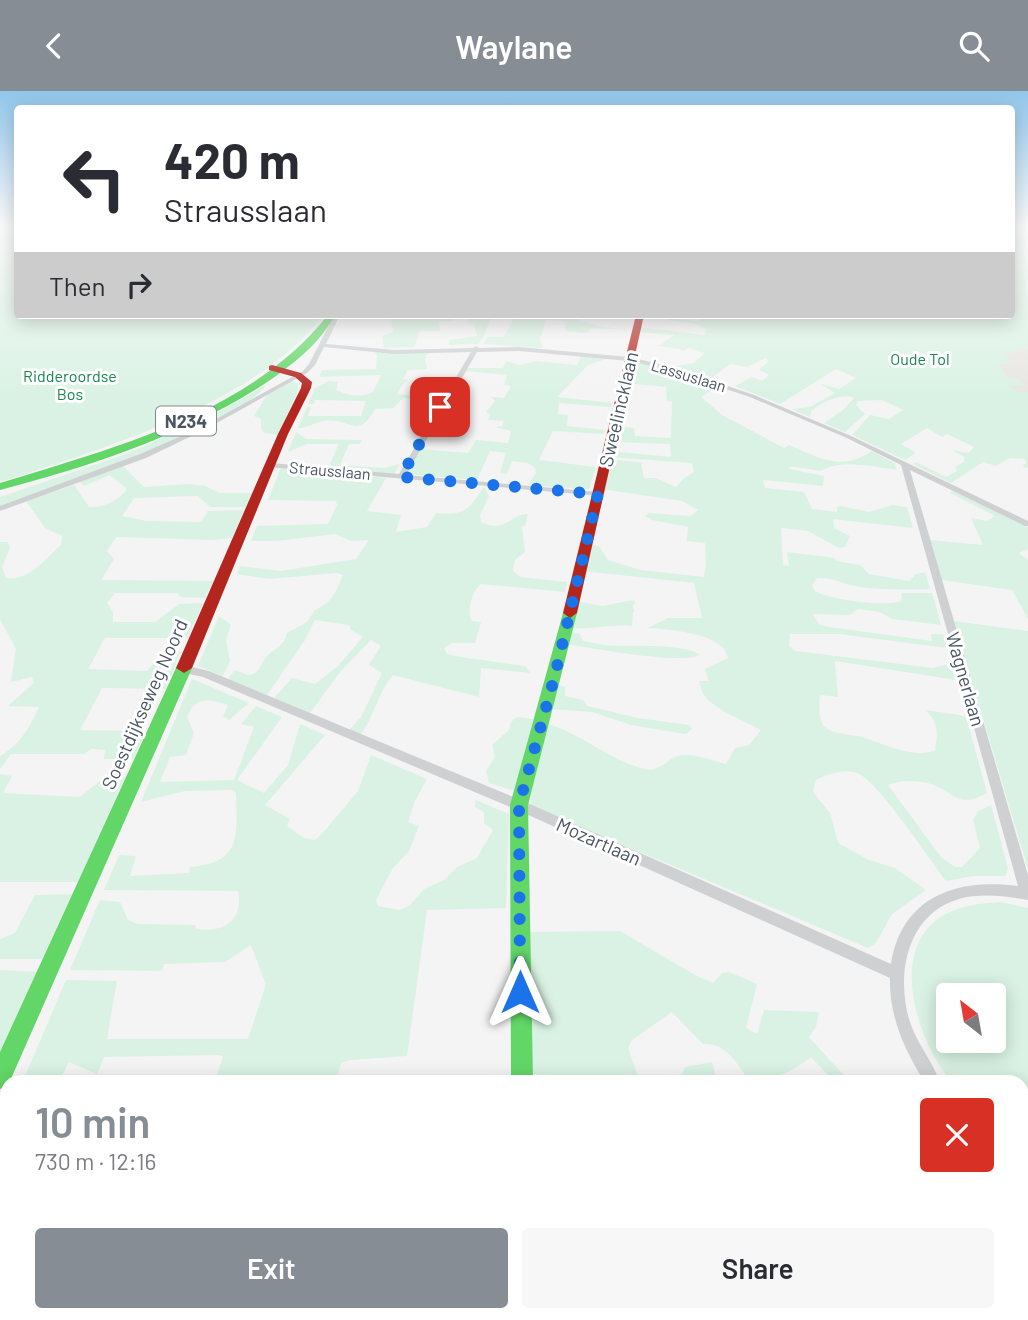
<!DOCTYPE html>
<meta charset="utf-8">
<style>
body{margin:0;font-family:Barlow,sans-serif;background:#f7f7f7;color:#2b2b33;height:100vh;display:flex;flex-direction:column;font-size:26px;white-space:nowrap}
*{box-sizing:border-box;margin:0}
p{font-size:23px;color:#7c7c81}
.icon{flex:none;width:38px;height:38px;fill:none;stroke:currentColor;stroke-width:2;stroke-linecap:round;stroke-linejoin:round}
.map{position:relative;flex:1;overflow:hidden}
.panel{position:absolute;left:0px;top:984px;width:1029px;height:247px;display:flex;flex-direction:column;background:#fff;border-radius:21px 21px 0 0;box-shadow:0 4px 18px #0003}
.panel>*{flex:none}
.banner{position:absolute;left:14px;top:14px;width:1001px;height:214px;border-radius:7px;box-shadow:0 4px 18px #0003;background:#fff;color:#2b2b33;overflow:hidden}
.needle{width:46px;rotate:329deg}
.tools{position:absolute;left:936px;top:892px;display:grid;gap:14px}
.tools a{display:grid;place-items:center;width:70px;height:70px;border-radius:7px;background:#fff;box-shadow:0 4px 18px #0003;font-size:35px}
.pin{position:absolute;display:grid;place-items:center;width:60px;height:60px;color:#fff;margin:-30px;border-radius:14px;box-shadow:0 4px 10px #0006}
.me{position:absolute;width:77px;margin:-38px;rotate:0deg;stroke-linejoin:round;filter:drop-shadow(0 0 5px #0008)}
.turn{display:flex;align-items:center;gap:24px;height:147px;padding:0 35px;font-size:32px}
.turn .icon{width:91px;height:91px;stroke-width:2.5}
.turn b{display:block;font-size:49px;line-height:60px}
.then{display:flex;align-items:center;height:66px;padding:0 35px;background:#0003;gap:14px;font-size:26px}
.round{display:grid;place-items:center;flex:none;width:74px;height:74px;border-radius:7px;background:#f7f7f7}
.overview{display:flex;align-items:center;justify-content:space-between;height:119px;padding:0 35px}
h1{font-size:42px;font-weight:600;line-height:52px;color:#868d94}
.primary-button{display:flex;gap:14px;margin-top:auto;padding:14px 35px}
.primary-button a{flex:1;height:80px;border-radius:7px;background:#868d94;color:#fff;font-size:28px;font-weight:600;line-height:80px;text-align:center}
.primary-button a+a{background:#f7f7f7;color:#2b2b33}
header{display:flex;justify-content:space-between;align-items:center;height:91px;padding:0 35px;background:#868d94;color:#fff;font-size:32px;font-weight:600}
.map>svg:first-child{display:block}
</style>
<header><svg class="icon" aria-label="back" viewBox="0 0 24 24"><path d="M15 5l-7 7 7 7"/></svg>Waylane<svg class="icon" aria-label="search" viewBox="0 0 24 24"><circle cx="10" cy="10" r="6"/><path d="M15 15l6 6"/></svg></header>
<div class="map">
<svg width="1028" height="1229" viewBox="0 0 1028 1229">
<rect width="100%" height="100%" fill="#f4f4f4"/>
<g fill="#d9f2e3" fill-rule="evenodd">
<path d="M0,136H17L18,224H323C256,313 103,357 0,391Z"/>
<path d="M1012,136L1028,139V377L1022,375L1027,371L1024,368L1010,367L996,375L983,371L951,392L913,373L916,371L946,386L957,380L955,376L964,371V366L952,359L969,362L974,356L947,343L942,346L927,337L901,353L916,362L905,369L852,344L870,324L889,328L903,319L882,309L858,310L856,314L865,323L845,341L824,332L843,319L854,307C840,302 823,311 811,320L810,326L792,318L810,316L835,302L820,293L839,298L856,287L836,278L780,313L735,295L752,286L762,290L769,284L759,279L768,271L766,267L747,276L730,273L712,287L676,275L694,272L704,262L689,257L683,260L680,258L658,255L675,244L638,241L639,236L705,244L706,238L696,233L667,229V227L699,230L701,224H1012Z"/>
<path d="M395,224H446L454,226V230L439,231L440,240H420L414,256L384,257L382,245L393,241L391,228Z"/>
<path d="M492,224L483,247L478,253L449,254V249L477,245L474,233L467,232L468,228Z"/>
<path d="M516,224H576L575,227L598,235L631,239L591,237L588,242L566,240L565,230L547,229L540,247L542,257L483,253L488,246H503Z"/>
<path d="M372,259H428L425,269L427,278L408,279L403,288L409,289L402,294L397,303L439,307L437,310L403,307L393,317H397L375,318C358,350 350,326 324,330C314,331 307,338 298,337L307,316H311L308,325H361L366,310L315,309L314,313H308L315,297L329,290L338,291L336,299C348,305 361,307 373,301L381,284L319,286L322,279L376,278L377,264Z"/>
<path d="M581,265L606,268L588,274L557,306L612,312L611,316L559,312L558,323L568,324L567,335L605,339L604,343L553,340L539,369L596,376L589,398L528,394L536,382L535,377L528,372L512,370L507,383L500,382L506,362L490,360L477,389L406,383L420,358L468,362L476,349L508,352L511,340L494,336L502,335L504,330L488,329L490,323L486,321L495,310L491,306L504,307L511,295L504,294L507,284L465,280L467,277H503L506,270L520,274L537,270L577,274Z"/>
<path d="M633,271L677,280L719,295L701,306L722,324L784,357L789,354C820,367 841,381 872,360L894,372L897,379C876,376 839,368 821,380L790,375L789,378L824,385L823,395L763,389L765,397L804,401L812,418L837,421V416L841,415L869,421L893,414L907,416L913,437L833,428L834,437L850,445L845,456L839,457L808,440L781,437L783,474L789,475L787,461L835,467L836,470L860,474L869,483L909,490L916,483L925,481L930,498C909,499 876,499 855,495C841,492 832,486 817,487L812,494L815,500C830,509 885,516 901,510L902,502H932L941,534L892,528L880,521L858,518L850,524L812,523L820,534L829,536L932,550L931,543H943L947,557L839,543H790L789,555L795,560L933,577L951,572L956,589L835,570L838,606L820,604C819,614 818,629 825,636C834,644 851,643 862,646C881,652 916,669 935,659C938,641 939,632 925,619L966,625L987,702C959,718 955,702 931,693C918,689 900,689 888,694L941,766L955,776H962L980,757L973,729L978,720L991,714L1008,777L1005,785H973L946,790C930,769 877,689 857,682C845,677 827,683 816,689L813,701L830,722L838,752L869,769L895,777L926,799L892,823L876,852L868,857L531,715V702L547,633C582,642 609,670 645,678C661,682 669,664 684,664C697,663 714,670 726,673L735,657L749,654L761,639L723,620L708,609L702,601L699,590H709L705,578L728,567C723,541 669,539 648,537L668,527H702L694,492L582,480L588,453L599,455L608,469L640,479L704,486L706,474L705,452L687,450L688,436L652,429L645,425L649,422L690,425L698,419L682,410L601,398L608,368L645,372L641,373L644,387H656L676,396L683,388L694,381L692,372L609,366L610,360L671,366L670,353L612,351L616,335L634,337L635,345L671,347L672,311L667,310L666,296L625,292Z"/>
<path d="M290,291L298,292V299L278,344L265,342L261,337V328L254,325L267,304Z"/>
<path d="M266,294C239,335 54,396 0,416V406L126,363L202,330Z"/>
<path d="M296,341L306,348L362,349L360,353H349L340,374L385,377L400,373L394,383L328,377L339,353H307L288,361Z"/>
<path d="M122,374L144,396L188,393L205,395L220,402H252L246,416H210L198,405L134,407L122,425L146,430L197,431L202,430L208,420L244,419L232,447L213,449L116,446L107,460L114,468L101,489L213,490L205,507L180,506L178,502H115L107,512L113,521V531H155L179,513L203,512L187,547H105L88,578L147,580L162,564L181,560L165,598L102,597L80,639L146,640L133,668H104L105,659L91,658L84,663H11L0,678V665C21,653 29,637 39,616L8,615L34,592L32,586L11,591L16,558L0,528V451H8L10,457L2,476L6,487C30,490 45,468 61,454L62,445L45,437L26,410L74,394L89,416C103,417 120,409 127,398L110,384L84,395L80,391Z"/>
<path d="M281,377L386,387L367,420L401,424L396,441L427,436L436,422C465,425 470,418 484,395L489,405L480,424L481,431C505,443 510,423 528,423L525,435H522L525,461L515,469L513,480L521,486L567,491L565,501L481,493C472,500 466,521 472,530L481,531L475,552H452L444,557L447,563L454,565L525,575L530,582L481,577L479,606L393,584C377,603 375,625 360,644L349,639L361,626L382,582L369,574L381,555L371,549L340,581L310,622L274,607L292,587L315,593L337,576L363,546L351,539L349,534L315,529L305,549L267,604L228,588L235,579L248,584C262,582 259,573 268,564C277,556 284,555 287,542L307,531L315,519L327,512L335,502L343,484L337,482L269,488L237,483L240,475L281,480L356,468L369,449L351,450L335,443L277,450H251L257,435L328,433L337,414L336,410L268,409Z"/>
<path d="M953,400L1028,436V458L1019,462L1028,469V528L1012,499L941,489L929,449L983,454L971,427L987,430L995,425L950,402Z"/>
<path d="M633,509L636,511L632,515L635,520L633,521L632,535C610,533 590,539 569,537L575,510L603,515Z"/>
<path d="M219,525L231,534L226,549L230,570L223,585L198,575Z"/>
<path d="M954,530L1028,540V778Z"/>
<path d="M568,540L580,543L583,550C594,552 606,555 617,555C635,555 686,553 700,564C677,574 594,557 565,553Z"/>
<path d="M192,588L249,612L229,629L223,625L228,614C209,608 195,605 187,626L194,642L186,664L170,666L160,691L234,689L254,636L241,633L256,615L282,626L237,689L264,702L288,674L300,633L325,644L265,714L290,728L287,735L304,747L315,749L322,743L358,700L371,664L427,688L415,710L408,731L419,735L409,760L393,777L376,809L378,815L400,819L409,815L424,798L444,789L457,776L477,767L493,739L484,732V721L475,716L476,709L509,723L506,817L427,819L407,965L350,969L341,972L336,990H212L217,985L223,965L219,964L104,966L97,983L69,971L59,990H23L66,889L117,890L107,948H248L266,894L251,854L225,871L164,873L162,880L70,879L100,809L120,811L128,829L138,833L195,834L196,838C223,842 244,830 238,800L104,799L119,764L136,765L130,785L189,782L190,776C242,772 237,745 236,702L231,699L185,700L141,711Z"/>
<path d="M556,593L565,596V605L583,609L587,615L638,627L689,634L692,638L686,643L679,642L631,634L592,621L550,618Z"/>
<path d="M517,626L533,628L515,700L489,692L486,680L495,666L492,654L509,639L511,631Z"/>
<path d="M0,683L12,685L3,702L80,706L106,685L125,686L78,791H0Z"/>
<path d="M72,803L42,868H0V848L15,842L35,804Z"/>
<path d="M1000,811L1028,817V1062L1022,1057V990H951C919,953 888,864 938,828C957,814 978,813 1000,811ZM948,905H994V950H948Z"/>
<path d="M620,840L695,884L713,892L722,882L729,881L757,893L746,937L757,943L764,919L819,921L816,936L809,946L849,990H833L811,966C788,984 778,986 749,989C736,972 727,952 703,953L672,921L632,949L628,957L640,990H528L526,841Z"/>
<path d="M0,879L37,881L0,961Z"/>
<path d="M712,971L717,990H679L685,976Z"/>
<path d="M1022,1090L1028,1094V1229H914L909,1223H1022Z"/>
<path d="M121,1223H549L551,1229H104Z"/>
</g>
<path fill="#e7e6e1" d="M1022,257L1028,258V301H1018L1010,295L1025,294L1020,289L1008,287L998,273H1007V263Z"/>
<g fill="none" stroke-linecap="round" stroke-linejoin="round">
<g fill="#ced0d2" fill-rule="evenodd">
<path d="M1028,136V138L1023,137V136Z"/>
<path d="M334,224H340L326,253L395,259L473,257L476,255L479,257L519,256L629,266L669,275L754,304L851,345L1028,430V435H1025L910,379L1028,784V809C1005,805 981,802 959,808C907,823 896,883 909,928C916,952 933,970 939,990H924C904,958 889,925 890,887L515,718L203,586L179,581L178,578L183,574L209,580L523,710L891,873C902,805 957,787 1018,795L901,374L847,347L750,306L665,278L629,270L519,260L477,261L406,384L598,401H601V405L268,376V372H271L399,383L471,261L395,263L324,256L315,274L307,282L204,339L146,367L0,420V415L140,363L200,337L303,280L309,273Z"/>
<path d="M1022,1072L1028,1074V1092L1022,1090Z"/>
<path d="M564,1223H582L584,1229H566Z"/>
<path d="M794,1223H815L813,1229H792Z"/>
</g>
<g fill="#63d668" fill-rule="evenodd">
<path d="M328,224H336C328,235 320,248 309,258C235,328 98,374 0,399V392C115,356 249,323 328,224Z"/>
<path d="M570,517L577,522L528,714L533,990H511L510,714L563,522Z"/>
<path d="M184,572L192,577L10,990H7V996L0,998V961L176,577Z"/>
</g>
<g fill="#b3261e" fill-rule="evenodd">
<path d="M636,224H644L577,522L570,527L563,522Z"/>
<path d="M272,274L301,282L312,291L311,297L288,343L192,577L184,582L176,577L278,343L301,297L302,292L295,286L269,279V275Z"/>
</g>
</g>
<linearGradient id="sky" x2="0" y2="1"><stop stop-color="#91c6eb"/><stop offset="0.44" stop-color="#fafafa"/><stop offset="1" stop-color="#fafafa" stop-opacity="0"/></linearGradient>
<rect width="1028" height="308" fill="url(#sky)"/>
<g fill="none" stroke-linecap="round" stroke-linejoin="round">
<path stroke="#1a73e8" stroke-width="12" stroke-dasharray="0 21.6" d="M440,316L401,386L598,403L555,584L519,714L520,901"/>
</g>
<g text-anchor="middle" dominant-baseline="central" stroke-width="6" stroke-linejoin="round" paint-order="stroke">
<g font-size="16" fill="#17864f" stroke="#fff">
<text x="920" y="267">Oude Tol</text>
<text x="70" y="284">Ridderoordse<tspan x="70" dy="18">Bos</tspan></text>
</g>
<g font-size="16" fill="#4a5661" stroke="#fff">
<text transform="translate(689 284) rotate(17)">Lassuslaan</text>
<text transform="translate(330 379) rotate(5)">Strausslaan</text>
</g>
<rect fill="#fff" stroke="#808990" stroke-width="2" x="156" y="315.5" width="60" height="29" rx="5"/>
<g font-size="18" font-weight="bold" fill="#4a5661">
<text x="186" y="330">N234</text>
</g>
<g font-size="19" fill="#4a5661" stroke="#fff">
<text transform="translate(618 318) rotate(-77)">Sweelincklaan</text>
<text transform="translate(966 588) rotate(74)">Wagnerlaan</text>
<text transform="translate(144 613) rotate(-66)">Soestdijkseweg Noord</text>
<text transform="translate(599 750) rotate(24)">Mozartlaan</text>
</g>
</g>
</svg>
<div class="tools">
<a><svg class="needle" viewBox="-14 -14 28 28"><path d="M0-13l5 13h-10z" fill="#e53935"/><path d="M0 13l5-13h-10z" fill="#7c7c81"/></svg></a>
</div>
<div class="pin" style="left:440px;top:316px;background:#d93025"><svg class="icon" aria-label="arrive" viewBox="0 0 24 24"><path d="M6 21V4h12l-3 4 3 4H6"/></svg></div>
<svg class="me" style="left:520px;top:901px" viewBox="-20 -20 40 40"><path d="M0-17L14 15 0 8-14 15z" fill="#1a73e8" stroke="#fff" stroke-width="4"/></svg>
<div class="banner">
<div class="turn"><svg class="icon" aria-label="left" viewBox="0 0 24 24"><path d="M17 20v-9H6M10 6l-5 5 5 5"/></svg><div><b>420 m</b>Strausslaan</div></div>
<div class="then">Then<svg class="icon" aria-label="right" viewBox="0 0 24 24"><path d="M7 20v-9h11M14 6l5 5-5 5"/></svg></div>
</div>
<section class="panel">
<div class="overview"><div><h1>10 min</h1><p>730 m · 12:16</p></div><a class="round" style="background:#d93025;color:#fff"><svg class="icon" aria-label="close" viewBox="0 0 24 24"><path d="M6 6l12 12M18 6L6 18"/></svg></a></div>
<div class="primary-button"><a>Exit</a><a>Share</a></div>
</section>
</div>
